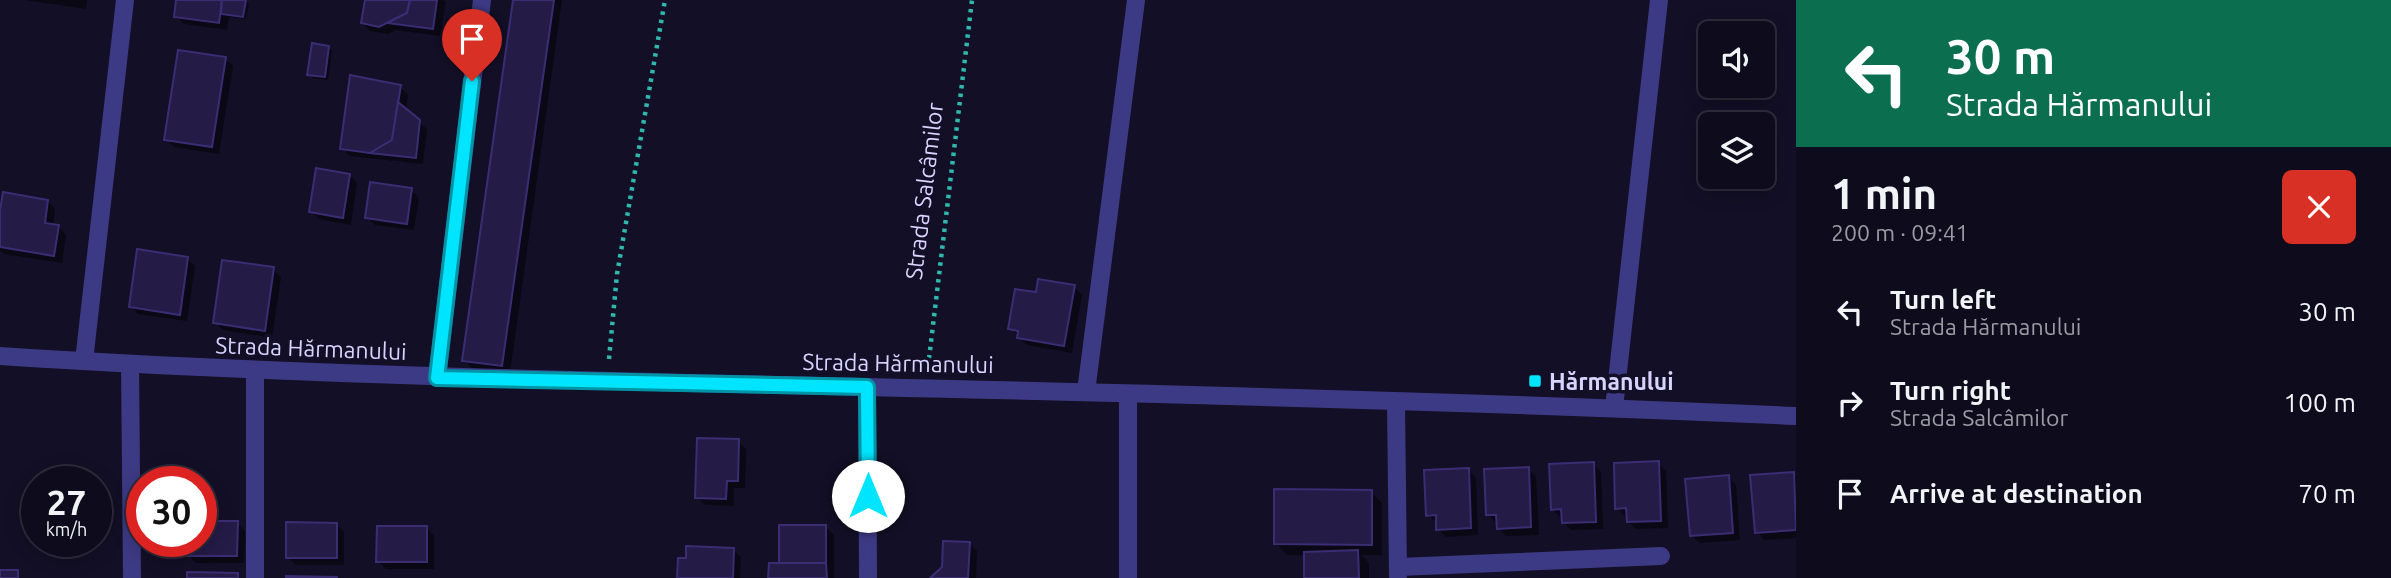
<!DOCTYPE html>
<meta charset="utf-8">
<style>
body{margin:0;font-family:Ubuntu,sans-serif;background:#171425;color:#f1f3f6;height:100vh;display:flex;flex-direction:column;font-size:26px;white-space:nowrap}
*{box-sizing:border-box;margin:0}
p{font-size:23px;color:#9b9ba3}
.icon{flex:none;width:38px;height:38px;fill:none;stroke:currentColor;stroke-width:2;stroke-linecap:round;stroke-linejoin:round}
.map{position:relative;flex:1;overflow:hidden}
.drawer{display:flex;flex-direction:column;background:#0e0b1c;width:595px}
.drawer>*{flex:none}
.banner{background:#0b6e4f;color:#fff;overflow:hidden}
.tools{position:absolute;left:1698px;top:21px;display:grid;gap:14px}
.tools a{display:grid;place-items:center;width:77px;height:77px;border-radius:10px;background:#0e0b1c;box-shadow:0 4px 18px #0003,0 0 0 2px #2e2b3b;font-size:35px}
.speed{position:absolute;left:21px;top:466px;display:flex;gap:14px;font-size:35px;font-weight:700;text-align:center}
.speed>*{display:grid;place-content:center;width:91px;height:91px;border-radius:50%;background:#0e0b1c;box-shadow:0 4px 18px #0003,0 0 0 2px #2e2b3b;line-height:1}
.speed small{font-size:18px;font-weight:400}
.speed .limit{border:10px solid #d22;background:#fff;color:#111}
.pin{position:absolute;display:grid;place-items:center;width:60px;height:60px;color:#fff;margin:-72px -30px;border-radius:50% 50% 50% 0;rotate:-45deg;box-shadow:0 0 7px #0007}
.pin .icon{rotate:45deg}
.me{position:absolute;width:77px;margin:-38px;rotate:0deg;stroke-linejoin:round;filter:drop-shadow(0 0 5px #0008)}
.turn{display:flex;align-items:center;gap:24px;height:147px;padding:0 35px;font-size:32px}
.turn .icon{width:91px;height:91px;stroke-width:2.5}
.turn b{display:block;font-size:49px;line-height:60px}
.round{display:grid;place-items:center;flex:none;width:74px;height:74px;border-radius:10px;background:#171425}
.summary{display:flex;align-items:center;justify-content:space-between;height:119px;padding:0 35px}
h1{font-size:42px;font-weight:700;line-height:52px}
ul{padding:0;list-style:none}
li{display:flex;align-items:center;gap:21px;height:91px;padding:0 35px}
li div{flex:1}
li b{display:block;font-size:26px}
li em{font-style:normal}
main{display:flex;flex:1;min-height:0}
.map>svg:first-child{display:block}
</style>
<main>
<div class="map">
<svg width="1796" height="578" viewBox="0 0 1796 578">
<rect width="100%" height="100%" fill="#130f26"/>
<g fill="#0007">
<path d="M25,0H87L86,9Z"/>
<path d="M178,0H245L249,4L246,19L229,17L227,30L184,24L176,16Z"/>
<path d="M367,0H443L446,2L440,36L396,30L388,34L370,31L362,23Z"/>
<path d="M514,0H562L510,373L472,368L464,360Z"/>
<path d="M329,47L332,51L328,80L313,78L309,74Z"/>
<path d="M225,59L233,66L219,154L174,147L166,139Z"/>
<path d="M400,87L408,95L406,110L427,129L423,164L350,156L342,148Z"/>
<path d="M349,175L357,183L351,225L319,219L311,211Z"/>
<path d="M411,190L419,198L414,230L375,225L367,217Z"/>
<path d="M48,201L55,209L53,226L59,227L66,235L62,263L4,254L0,250V221Z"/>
<path d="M187,258L195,266L187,321L138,314L131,306Z"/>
<path d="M273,269L281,277L272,338L223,330L215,322Z"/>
<path d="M1074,287L1082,295L1072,353L1027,345L1010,328L1037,294Z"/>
<path d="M738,441L746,449L745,488H734V506L705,505L697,497Z"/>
<path d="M1658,463L1666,471L1668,528L1636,529L1628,522V516H1625L1617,508Z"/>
<path d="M1593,464L1601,472L1603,529L1571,530L1564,523L1563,516L1560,517L1552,509Z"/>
<path d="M1528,469L1536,477L1539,535L1506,536L1499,528L1498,522H1495L1487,514Z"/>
<path d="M1468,470L1476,478L1478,535L1446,537L1438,529V523L1427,515Z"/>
<path d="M1793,474L1796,477V538L1764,540L1757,532Z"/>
<path d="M1728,477L1736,485L1740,540L1700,543L1692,536Z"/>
<path d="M1371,492L1382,503V555H1361L1369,563V578H1306L1305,555H1287L1276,543Z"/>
<path d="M237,523L245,531L244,563H196L188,555L189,541H201Z"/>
<path d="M336,524L344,532V565H296L288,557Z"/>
<path d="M826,527L834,535V578H770L780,565Z"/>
<path d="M427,528L434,536V569H386L378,561Z"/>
<path d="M969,544L977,551L976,578H933Z"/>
<path d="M733,550L741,557L740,578H679Z"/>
</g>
<g fill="#241b47" stroke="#3b2d73" stroke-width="2">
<path d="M176,0H222L219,23L174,17Z"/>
<path d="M222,0H246L243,17L221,14Z"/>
<path d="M365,0H410L407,13L379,27L361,23Z"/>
<path d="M410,0H437L433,29L387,23L407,13Z"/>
<path d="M513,0H554L502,366L462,361Z"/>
<path d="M312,43L329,46L325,77L307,75Z"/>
<path d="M178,50L226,57L212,147L164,140Z"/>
<path d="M350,75L401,85L392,140L370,153L340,149Z"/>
<path d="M398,102L420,120L416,158L370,153L392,140Z"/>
<path d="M316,168L350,174L343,218L309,212Z"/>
<path d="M370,182L412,188L407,224L365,218Z"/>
<path d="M3,192L48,200L45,223L59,225L54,256L0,247V210Z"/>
<path d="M137,249L188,257L180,315L129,307Z"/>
<path d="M222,260L274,267L265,331L213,323Z"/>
<path d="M1038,279L1075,285L1064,346L1017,338L1018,331L1008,329L1015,289L1036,292Z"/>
<path d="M697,438L739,439L738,481H727L726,499L695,498Z"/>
<path d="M1659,461L1661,521L1627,522L1626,508L1615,509L1614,463Z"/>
<path d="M1594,462L1596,522L1562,523L1561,509L1551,510L1549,464Z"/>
<path d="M1529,467L1531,527L1497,529L1496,515H1486L1484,469Z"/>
<path d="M1469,468L1471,528L1436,530V515L1426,516L1424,470Z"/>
<path d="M1794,472L1796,530L1755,533L1750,475Z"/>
<path d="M1729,475L1733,533L1690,536L1685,479Z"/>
<path d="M1274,489L1372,490V545L1274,544Z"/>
<path d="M201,521H238L237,556H187V541H201Z"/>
<path d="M286,522L337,523V558H286Z"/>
<rect x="779" y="525" width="47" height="38"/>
<path d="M377,526H427V562H376Z"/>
<path d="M943,541L970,542L968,578H930L942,567Z"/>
<path d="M686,546L734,548L733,578H677L678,558H686Z"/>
<path d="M1358,550L1359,578H1304V552Z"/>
<path d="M769,563H826L827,578H768Z"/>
<rect x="0" y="570" width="18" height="8"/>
<path d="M187,572L238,573V578H187Z"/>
<path d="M286,576L337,577V578H286Z"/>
</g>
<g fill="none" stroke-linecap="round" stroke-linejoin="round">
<g stroke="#2fb8b0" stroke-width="4.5" stroke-dasharray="3.5 5" stroke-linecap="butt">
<path d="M609,359L617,274L665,0"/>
<path d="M928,367L972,0"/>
</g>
<g stroke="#3d3a85" stroke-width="18">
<path d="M0,356C289,375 577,380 866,387C1176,394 1486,402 1796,416"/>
<path d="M84,361L125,0"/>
<path d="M130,364L132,578"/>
<path d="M437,378L482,0"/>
<path d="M867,387L868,578"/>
<path d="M1086,392L1136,0"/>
<path d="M1396,401L1398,576"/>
<path d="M1614,408L1659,0"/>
<path d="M1398,567L1661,556"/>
<path d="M255,578V371"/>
<path d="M1128,578V395"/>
</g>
</g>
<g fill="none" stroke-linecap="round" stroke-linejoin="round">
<defs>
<path id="route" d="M472,81L437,378L867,387L868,496"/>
</defs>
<use href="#route" stroke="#0095a6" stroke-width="18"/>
<use href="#route" stroke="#00e5ff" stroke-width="12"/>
</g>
<rect fill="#00e5ff" stroke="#130f26" stroke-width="2.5" x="1528" y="374" width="14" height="14" rx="3.5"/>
<g text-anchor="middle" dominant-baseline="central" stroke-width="7" stroke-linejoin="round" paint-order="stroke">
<g font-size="23" fill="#d9d4ff" stroke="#130f26">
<text transform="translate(924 191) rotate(-83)">Strada Salcâmilor</text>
<text transform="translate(311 348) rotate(2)">Strada Hărmanului</text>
<text transform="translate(898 363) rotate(1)">Strada Hărmanului</text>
</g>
<g font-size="23" font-weight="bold" fill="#d9d4ff" stroke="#130f26" text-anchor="start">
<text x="1549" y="381">Hărmanului</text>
</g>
</g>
</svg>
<div class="tools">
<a><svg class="icon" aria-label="sound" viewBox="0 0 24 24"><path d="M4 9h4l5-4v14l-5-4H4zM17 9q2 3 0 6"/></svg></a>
<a><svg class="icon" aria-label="layers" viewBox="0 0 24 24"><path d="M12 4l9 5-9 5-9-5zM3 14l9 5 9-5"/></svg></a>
</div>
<div class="speed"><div>27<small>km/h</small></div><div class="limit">30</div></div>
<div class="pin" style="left:472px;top:81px;background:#d93025"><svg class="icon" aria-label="arrive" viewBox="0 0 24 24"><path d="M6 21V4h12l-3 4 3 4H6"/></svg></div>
<svg class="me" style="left:868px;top:496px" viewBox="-20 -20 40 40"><circle r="19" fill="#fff"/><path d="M0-13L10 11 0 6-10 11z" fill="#00e5ff"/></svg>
</div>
<section class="drawer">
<div class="banner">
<div class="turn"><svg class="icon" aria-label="left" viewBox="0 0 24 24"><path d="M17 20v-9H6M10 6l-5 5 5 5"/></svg><div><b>30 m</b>Strada Hărmanului</div></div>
</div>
<div class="summary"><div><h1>1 min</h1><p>200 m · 09:41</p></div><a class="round" style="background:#d93025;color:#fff"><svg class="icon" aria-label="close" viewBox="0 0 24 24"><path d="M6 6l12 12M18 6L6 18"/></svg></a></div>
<ul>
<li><svg class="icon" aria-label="left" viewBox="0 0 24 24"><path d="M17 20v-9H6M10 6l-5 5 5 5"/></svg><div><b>Turn left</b><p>Strada Hărmanului</p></div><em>30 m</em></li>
<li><svg class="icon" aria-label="right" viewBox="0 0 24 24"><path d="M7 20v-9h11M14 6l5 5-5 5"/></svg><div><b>Turn right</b><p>Strada Salcâmilor</p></div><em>100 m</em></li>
<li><svg class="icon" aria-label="arrive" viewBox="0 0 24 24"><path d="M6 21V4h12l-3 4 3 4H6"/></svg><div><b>Arrive at destination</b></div><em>70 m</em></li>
</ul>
</section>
</main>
